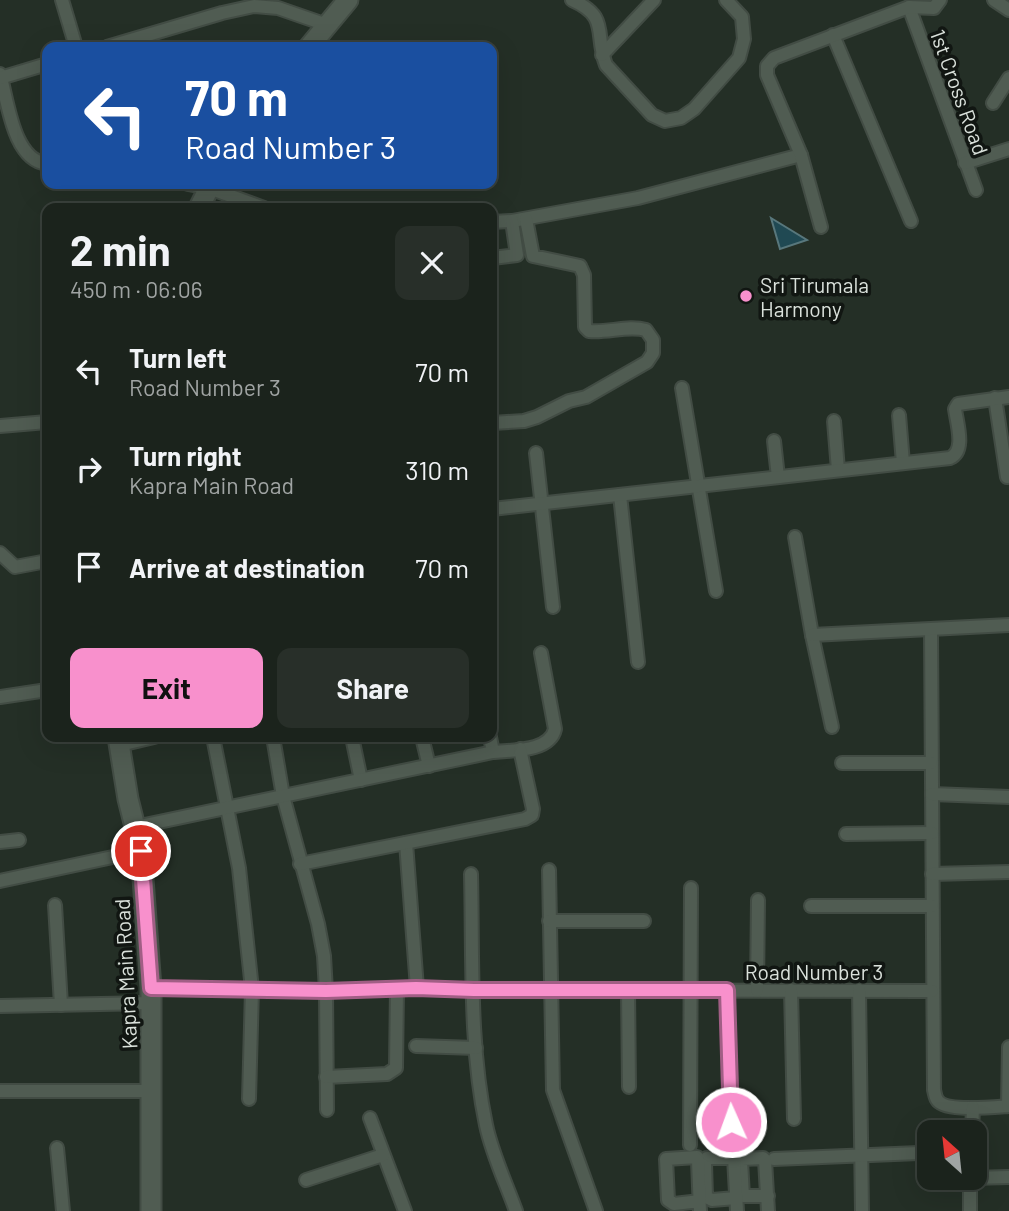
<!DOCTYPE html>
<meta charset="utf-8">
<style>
body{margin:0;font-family:Barlow,sans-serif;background:#282f29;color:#f1f3f6;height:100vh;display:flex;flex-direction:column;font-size:26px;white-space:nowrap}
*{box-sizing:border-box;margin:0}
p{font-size:23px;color:#a0a4a3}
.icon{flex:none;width:38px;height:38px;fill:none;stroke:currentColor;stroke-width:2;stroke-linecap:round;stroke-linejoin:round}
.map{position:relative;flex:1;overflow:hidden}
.side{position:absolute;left:42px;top:203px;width:455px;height:539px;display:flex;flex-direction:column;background:#1b231c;border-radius:14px;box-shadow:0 7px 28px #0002,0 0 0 2px #39403b}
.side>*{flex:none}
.banner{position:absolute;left:42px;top:42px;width:455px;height:147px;border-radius:14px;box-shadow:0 7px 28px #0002,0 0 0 2px #39403b;background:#1a4fa0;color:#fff;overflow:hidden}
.needle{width:46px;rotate:333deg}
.controls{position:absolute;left:917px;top:1120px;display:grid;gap:14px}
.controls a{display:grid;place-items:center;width:70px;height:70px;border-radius:14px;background:#1b231c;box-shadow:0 7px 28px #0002,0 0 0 2px #39403b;font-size:35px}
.pin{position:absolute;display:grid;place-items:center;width:60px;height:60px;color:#fff;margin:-30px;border:4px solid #fff;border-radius:50%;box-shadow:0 2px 7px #0007}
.me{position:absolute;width:77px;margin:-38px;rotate:358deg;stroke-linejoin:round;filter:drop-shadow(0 0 5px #0008)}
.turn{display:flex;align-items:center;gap:24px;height:147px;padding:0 28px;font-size:32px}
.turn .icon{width:91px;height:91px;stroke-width:2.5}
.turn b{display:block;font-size:49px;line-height:60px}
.round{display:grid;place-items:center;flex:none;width:74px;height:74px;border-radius:14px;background:#282f29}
.headline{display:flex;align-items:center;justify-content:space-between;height:119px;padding:0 28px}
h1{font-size:42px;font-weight:700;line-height:52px}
.action{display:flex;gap:14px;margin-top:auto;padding:14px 28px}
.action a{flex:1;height:80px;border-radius:14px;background:#f890cc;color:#111;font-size:28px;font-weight:700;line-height:80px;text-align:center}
.action a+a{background:#282f29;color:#f1f3f6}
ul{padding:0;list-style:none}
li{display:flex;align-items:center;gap:21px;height:98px;padding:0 28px}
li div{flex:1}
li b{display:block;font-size:26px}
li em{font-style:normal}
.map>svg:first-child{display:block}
</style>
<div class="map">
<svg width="1009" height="1211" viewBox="0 0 1009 1211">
<rect width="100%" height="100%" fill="#242f26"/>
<path fill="#204953" stroke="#58777c" stroke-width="2" d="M771,218L807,240L780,249Z"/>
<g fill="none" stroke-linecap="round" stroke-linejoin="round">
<defs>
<g id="street">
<path d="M62,0L76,47"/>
<path d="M572,0C610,17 594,33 606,65L652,115L665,121L681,118L694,109L739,58L744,39L742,17L726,0"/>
<path d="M994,0L1009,10"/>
<path d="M909,7L976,190"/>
<path d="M833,35L911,221"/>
<path d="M107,47L222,13L254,6L278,8L327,25"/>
<path d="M602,55L654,0"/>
<path d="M0,74C8,102 13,160 47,164"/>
<path d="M0,78L47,64"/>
<path d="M993,103L1009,78"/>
<path d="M965,163L1009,149"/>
<path d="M188,184L209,188L264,208"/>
<path d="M492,222L512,221L638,198L801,155"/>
<path d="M821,227L801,155L767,75V66L774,58L909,7L934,8L940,0"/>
<path d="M492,258L517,255L512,221"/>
<path d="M682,388L716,591"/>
<path d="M995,398L1007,477"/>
<path d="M899,415L903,463"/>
<path d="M834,421L838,470"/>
<path d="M492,423L524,421L537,417L569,401L586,397L647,362L653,353V340L646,330C628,325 608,333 589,331L585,327L584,275L580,266L533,256L526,219"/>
<path d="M0,426L47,422"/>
<path d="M774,441L778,477"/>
<path d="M536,453L553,607"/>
<path d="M620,495L638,662"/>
<path d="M492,509L950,458C966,451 957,424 955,409L958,404L1009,397"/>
<path d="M795,537L812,635L832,727"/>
<path d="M0,553L15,567L47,561"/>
<path d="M931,630L934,1090C935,1093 935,1098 938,1101C947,1112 995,1107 1009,1106"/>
<path d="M812,635L1009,625"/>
<path d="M0,697L47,690"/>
<path d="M213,737L239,868L252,989L249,1099"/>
<path d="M273,737L283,796L318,924L324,956L326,991L327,1110"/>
<path d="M352,737L361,780"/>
<path d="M422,737L429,766"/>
<path d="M490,737L493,752"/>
<path d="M120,745L154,737"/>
<path d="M842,763H931"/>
<path d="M932,794L1009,797"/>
<path d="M135,827L493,752C512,750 550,752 555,729L541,653"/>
<path d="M846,834L932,833"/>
<path d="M0,842L19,840"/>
<path d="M406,843L417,988"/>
<path d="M300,864L525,819L532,815L533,809L520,749"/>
<path d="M549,870L553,1090L596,1211"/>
<path d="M471,874C473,957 469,1044 486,1125C492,1154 506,1183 516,1211"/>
<path d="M932,874L1009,872"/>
<path d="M0,881L141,851"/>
<path d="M55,905L61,1005"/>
<path d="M811,906H932"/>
<path d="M549,921H644"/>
<path d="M151,988L326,991L417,988L474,990L932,991"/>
<path d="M628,989L629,1087"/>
<path d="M727,990L732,1148"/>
<path d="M757,990L758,900"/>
<path d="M791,990L794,1119"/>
<path d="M859,990L862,1211"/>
<path d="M0,1006L151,1003"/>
<path d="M416,1046L476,1048"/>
<path d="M326,1077L387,1074L396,1068L397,988"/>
<path d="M0,1091H152"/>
<path d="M1008,1106L1009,1047"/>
<path d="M370,1118L405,1211"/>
<path d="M972,1132L973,1108"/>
<path d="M690,1145L691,888"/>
<path d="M57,1148L63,1211"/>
<path d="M774,1159L919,1153"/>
<path d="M970,1178L1009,1177"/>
<path d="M306,1180L383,1155"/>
<path d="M768,1196H743L741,1161L743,1159L763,1158L765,1160L768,1211"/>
<path d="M736,1198L712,1200L706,1197L705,1163L707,1158H734L737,1211"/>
<path d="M700,1201L674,1204L668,1200L666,1159L697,1157L698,1161L700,1211"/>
<path d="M970,1211V1178"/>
</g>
<g id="secondary">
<path d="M309,47L348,0"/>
<path d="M199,208L211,184"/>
<path d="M118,737L128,799L141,851L151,988V1211"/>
</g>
</defs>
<use href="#street" stroke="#424c44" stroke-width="16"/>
<use href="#secondary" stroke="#424c44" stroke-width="23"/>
<use href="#street" stroke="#505c52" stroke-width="12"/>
<use href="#secondary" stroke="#505c52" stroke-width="19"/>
</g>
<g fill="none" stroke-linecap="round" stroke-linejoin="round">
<defs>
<path id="route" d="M141,851L151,988L326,991L416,988L474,990H727L731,1122"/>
</defs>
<use href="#route" stroke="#a15e85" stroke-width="18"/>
<use href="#route" stroke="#f890cc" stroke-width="12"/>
</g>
<circle fill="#f890cc" stroke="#111612" stroke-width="2.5" cx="746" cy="296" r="7"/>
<g text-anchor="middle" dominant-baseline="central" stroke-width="7" stroke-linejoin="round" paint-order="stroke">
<g font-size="21" fill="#dae1db" stroke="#111612">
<text transform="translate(960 92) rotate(70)">1st Cross Road</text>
<text x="814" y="971">Road Number 3</text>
<text transform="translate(125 974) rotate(-93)">Kapra Main Road</text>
</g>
<g font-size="21" fill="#dae1db" stroke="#111612" text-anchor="start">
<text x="760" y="284">Sri Tirumala<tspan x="760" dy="24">Harmony</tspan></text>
</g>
</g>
</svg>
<div class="controls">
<a><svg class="needle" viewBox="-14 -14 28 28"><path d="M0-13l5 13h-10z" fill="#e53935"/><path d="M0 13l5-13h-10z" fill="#a0a4a3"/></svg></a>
</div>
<div class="pin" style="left:141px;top:851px;background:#d93025"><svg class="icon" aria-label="arrive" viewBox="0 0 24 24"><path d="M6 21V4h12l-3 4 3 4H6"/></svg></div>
<svg class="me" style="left:731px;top:1122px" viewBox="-20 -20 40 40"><circle r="17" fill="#f890cc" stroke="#fff" stroke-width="3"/><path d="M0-11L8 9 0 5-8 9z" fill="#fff"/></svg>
<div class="banner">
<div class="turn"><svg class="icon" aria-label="left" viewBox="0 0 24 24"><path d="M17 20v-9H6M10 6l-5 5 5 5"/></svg><div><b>70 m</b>Road Number 3</div></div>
</div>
<section class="side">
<div class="headline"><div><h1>2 min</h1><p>450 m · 06:06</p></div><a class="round"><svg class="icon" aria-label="close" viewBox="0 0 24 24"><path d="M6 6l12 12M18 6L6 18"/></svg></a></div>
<ul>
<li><svg class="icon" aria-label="left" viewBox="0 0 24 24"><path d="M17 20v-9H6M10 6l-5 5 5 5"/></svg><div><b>Turn left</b><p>Road Number 3</p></div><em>70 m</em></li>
<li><svg class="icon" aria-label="right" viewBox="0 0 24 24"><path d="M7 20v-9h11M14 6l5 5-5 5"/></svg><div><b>Turn right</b><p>Kapra Main Road</p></div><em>310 m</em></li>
<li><svg class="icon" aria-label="arrive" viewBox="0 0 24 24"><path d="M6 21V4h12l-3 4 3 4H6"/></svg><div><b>Arrive at destination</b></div><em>70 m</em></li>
</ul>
<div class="action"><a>Exit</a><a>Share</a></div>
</section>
</div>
